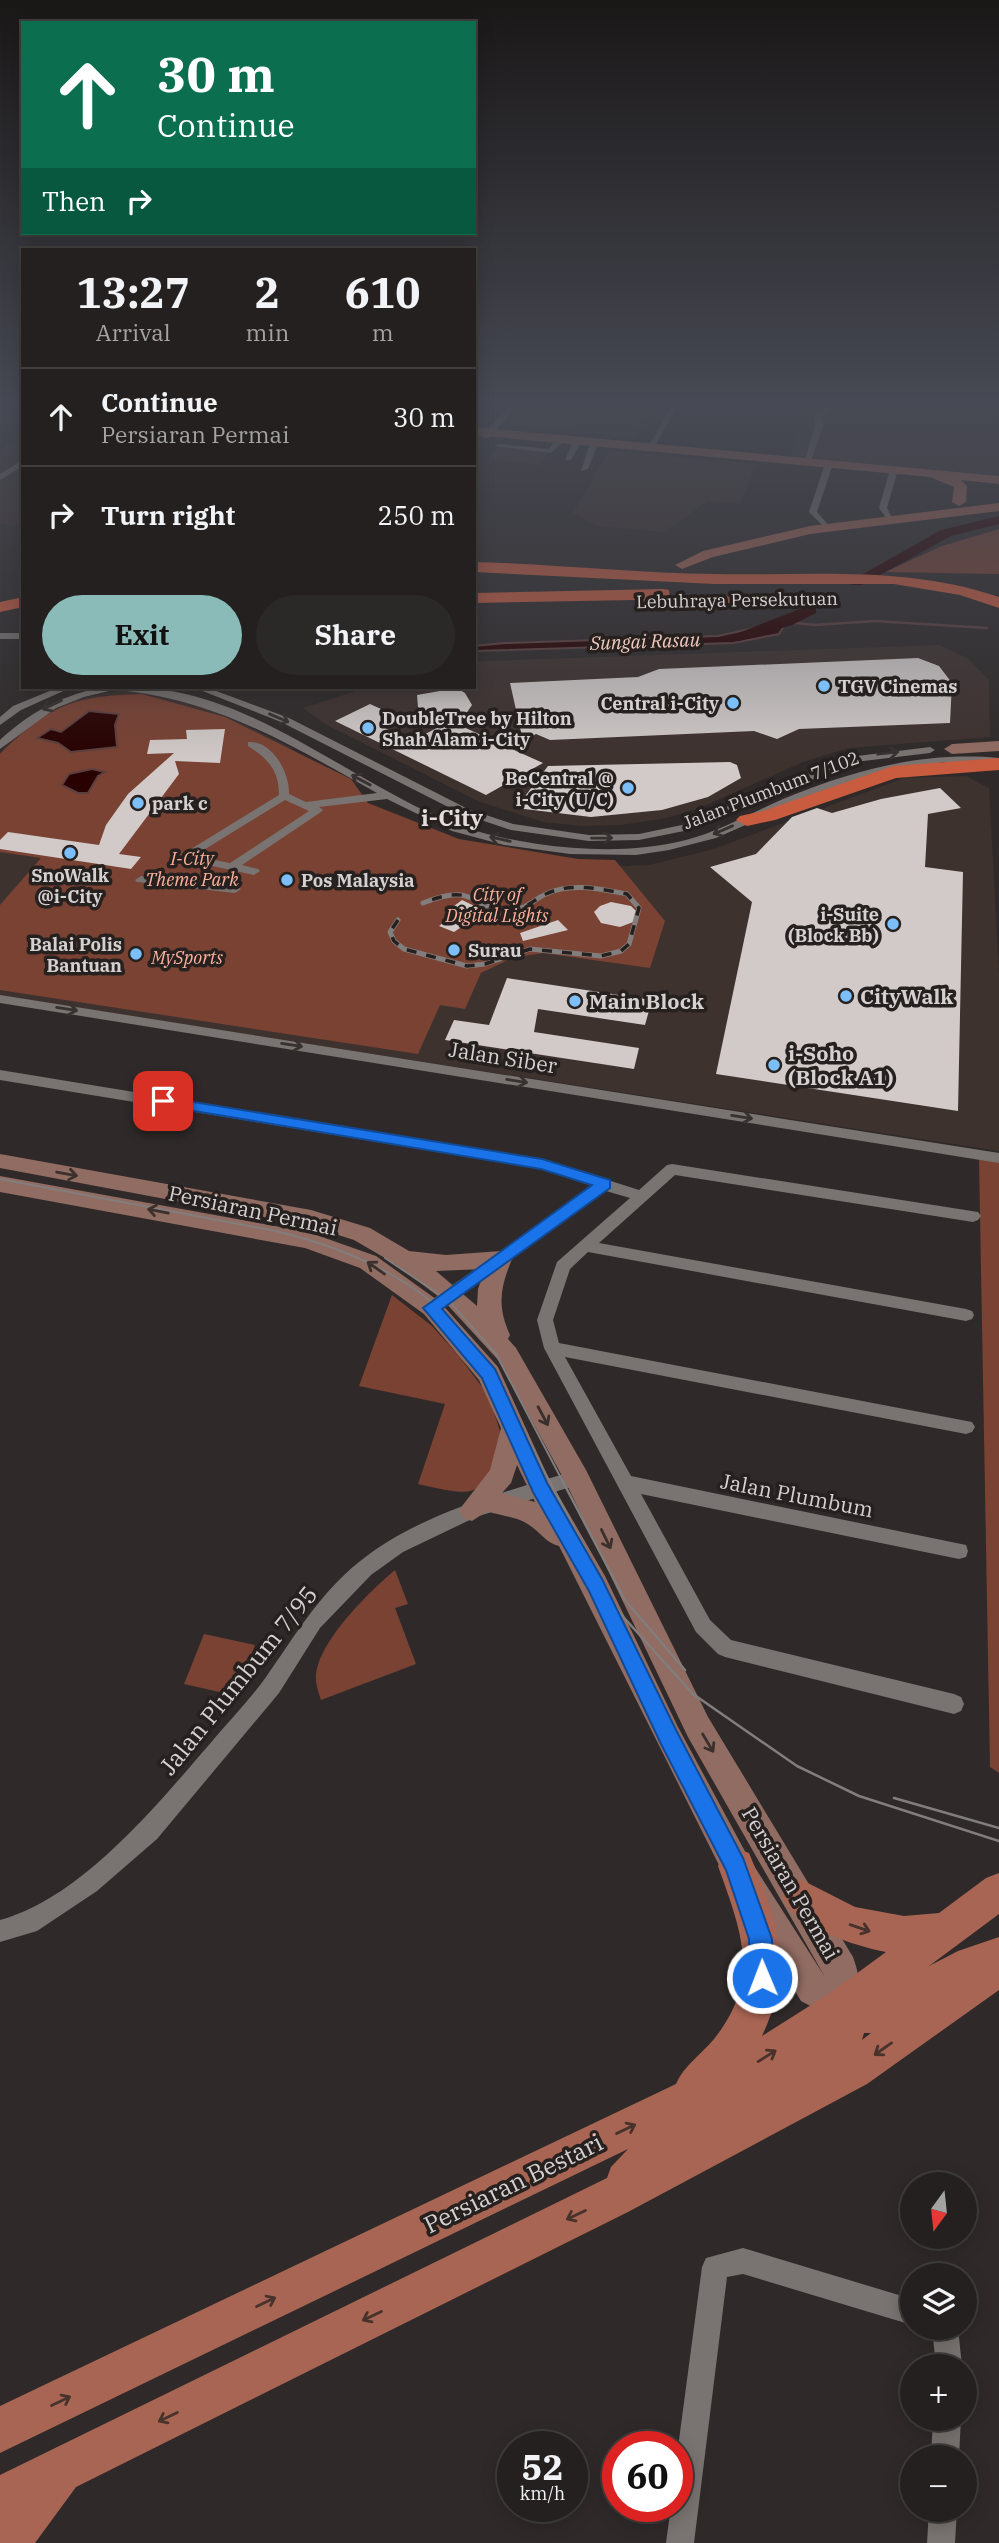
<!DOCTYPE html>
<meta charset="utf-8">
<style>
body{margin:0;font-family:"IBM Plex Serif",serif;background:#2b2828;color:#f1f3f6;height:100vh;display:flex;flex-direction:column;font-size:26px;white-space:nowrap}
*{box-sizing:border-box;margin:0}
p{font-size:23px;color:#a3a3a4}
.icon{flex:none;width:38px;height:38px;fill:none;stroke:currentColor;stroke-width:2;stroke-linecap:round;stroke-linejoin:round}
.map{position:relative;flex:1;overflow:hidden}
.panel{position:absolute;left:21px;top:248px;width:455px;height:441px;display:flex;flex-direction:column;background:#23201f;border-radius:0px;box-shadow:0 4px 18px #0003,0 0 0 2px #403e3d}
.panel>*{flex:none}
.top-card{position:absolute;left:21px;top:21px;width:455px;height:214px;border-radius:0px;box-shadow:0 4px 18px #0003,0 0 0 2px #403e3d;background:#0b6e4f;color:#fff;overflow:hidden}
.needle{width:46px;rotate:195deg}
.controls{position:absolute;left:900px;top:2172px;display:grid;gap:14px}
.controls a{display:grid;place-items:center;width:77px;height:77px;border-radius:50%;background:#23201f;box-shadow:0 4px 18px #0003,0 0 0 2px #403e3d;font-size:35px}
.speed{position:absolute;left:497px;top:2431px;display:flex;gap:14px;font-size:35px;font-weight:700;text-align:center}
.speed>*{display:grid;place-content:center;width:91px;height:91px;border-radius:50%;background:#23201f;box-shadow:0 4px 18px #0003,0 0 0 2px #403e3d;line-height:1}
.speed small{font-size:18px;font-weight:400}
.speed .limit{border:10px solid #d22;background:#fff;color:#111}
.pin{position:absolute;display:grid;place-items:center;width:60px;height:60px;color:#fff;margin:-30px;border-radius:14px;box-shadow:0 4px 10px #0006}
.me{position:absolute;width:77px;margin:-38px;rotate:359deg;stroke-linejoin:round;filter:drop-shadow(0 0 5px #0008)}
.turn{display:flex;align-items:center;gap:24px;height:147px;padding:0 21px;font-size:32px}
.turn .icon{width:91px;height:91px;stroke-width:2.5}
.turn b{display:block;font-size:49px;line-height:60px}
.then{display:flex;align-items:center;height:66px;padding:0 21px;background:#0003;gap:14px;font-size:26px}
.eta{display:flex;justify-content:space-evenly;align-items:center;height:119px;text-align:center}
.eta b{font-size:42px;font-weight:700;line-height:49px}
.button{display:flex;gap:14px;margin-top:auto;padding:14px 21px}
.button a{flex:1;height:80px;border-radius:42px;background:#8bbbb9;color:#111;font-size:28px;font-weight:700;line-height:80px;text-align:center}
.button a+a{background:#2b2828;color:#f1f3f6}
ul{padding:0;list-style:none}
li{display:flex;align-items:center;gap:21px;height:98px;padding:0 21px;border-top:2px solid #403e3d}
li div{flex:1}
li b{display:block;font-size:26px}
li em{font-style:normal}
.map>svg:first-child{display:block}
</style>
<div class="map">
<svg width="999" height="2543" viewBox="0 0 999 2543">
<rect width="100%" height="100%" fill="#2f2a29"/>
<g fill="#3e322f">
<path d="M523,407H654L634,438L508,425Z"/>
<path d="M806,407H999V477L791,456Z"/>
<path d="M23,435V526L0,524V450Z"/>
<path d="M499,447L549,452L539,465L489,459Z"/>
<path d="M609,451L757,464L740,504L708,501L664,532L597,526L573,513Z"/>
<path d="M939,645L967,658L989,680L990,737L849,748L803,762L697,809L667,818L621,825L581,826L544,822L480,802L325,724L303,708L365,688H474V662L486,661Z"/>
<path d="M121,690L141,691L209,709L239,722L290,747L338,788L349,803L445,842L604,867L649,865L714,849L904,778L966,776L989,788L999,974V1151L0,996V752L32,719L67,701Z"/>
</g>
<g fill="#794233">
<path d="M999,529V574L885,572L942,546Z"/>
<path d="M142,694L225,717L351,779L368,803L459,839L578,859L615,860L665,921L650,968L543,953L512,958L481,973L465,1009L440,1005L418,1054L0,990V905L41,858L0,852V754C50,705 72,696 142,694Z"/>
<path d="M979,1158L999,1161V1773L990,1767Z"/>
<path d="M392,1295L432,1326L458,1355L489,1396L504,1444C478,1500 478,1497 418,1484L445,1404L359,1386Z"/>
<path d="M395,1570L408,1604L395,1608L416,1664L321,1700C319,1694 316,1685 316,1679C315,1644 370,1591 395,1570Z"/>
<path d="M204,1634L255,1645L237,1696L184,1684Z"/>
</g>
<g fill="#280100" stroke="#5c3f3e" stroke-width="2">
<path d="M772,624L784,626L779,634L733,643L474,651V646L505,643L718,636Z"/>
<path d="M89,711L119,714L115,725L117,747L71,752L58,743L37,738L51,729L61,732Z"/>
<path d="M92,769L105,772L98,776L88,793H78L62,785L69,774Z"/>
</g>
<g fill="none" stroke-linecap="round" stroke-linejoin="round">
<path stroke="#5c3f3e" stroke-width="2.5" d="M786,622L815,625L875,621L987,628"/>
<g fill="#280100" fill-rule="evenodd">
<path d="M999,516V524L951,536L862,585H852L849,582L941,530Z"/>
<path d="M810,605L816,607V613L792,625L739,641L731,636Z"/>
</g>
</g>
<g fill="#d1cac8">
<path d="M918,658L939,666L952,683L950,723L799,729L777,739L754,731L550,740L536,734L523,741L510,683L638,677L659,669Z"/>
<path d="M457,688L465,693L472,705L459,724L418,707L417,695Z"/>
<path d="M370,704L401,718L383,727L412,741L450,721L543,763L486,795L335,721Z"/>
<path d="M225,729L220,763L175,761L179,774L119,854L141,857L131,869L0,849V840L8,832L99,845L106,825L128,794L174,753L147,754L150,740L187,739L186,730Z"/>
<path d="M730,762L737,765L741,778L708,797L662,810L591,817L516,808L548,766Z"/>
<path d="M940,788L961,808L928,814L925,867L963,872L958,1111L716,1074L752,902L710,867L756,854L792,817L817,808L832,813L881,799Z"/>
<path d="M462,900L485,911L454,932L439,926L457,912L450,909Z"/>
<path d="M611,902L631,906L638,913L636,921L620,927L601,923L594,912L600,906Z"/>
<path d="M558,920L568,930L523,941L520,933Z"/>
<path d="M507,978L652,1000L645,1025L538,1009L534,1032L639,1048L634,1069L445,1040L454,1020L489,1025Z"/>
</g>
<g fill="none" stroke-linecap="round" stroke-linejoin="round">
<g fill="#797371" fill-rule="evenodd">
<path d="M509,407H516L489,438H483V434Z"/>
<path d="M671,407H677L653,449H647Z"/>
<path d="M824,407H831L822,417L823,426L811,461L804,463L815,426L814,416Z"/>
<path d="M555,441L562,443L551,453L495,446L499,444L549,449Z"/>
<path d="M573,442L580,444L571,460H565Z"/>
<path d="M593,444L597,446L588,469L581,471L589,446Z"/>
<path d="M23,460V466L0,480V474Z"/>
<path d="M828,465L832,467L817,512L831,528L827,530L809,512L824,467Z"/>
<path d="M893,471L897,473L887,508L893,520L889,522L879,508L889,473Z"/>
<rect x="0" y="633" width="23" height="6"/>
<path d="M57,688H70L21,710L0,725V717L13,706Z"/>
<path d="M98,688H122L84,697L56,708L0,749V740C29,713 59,697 98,688Z"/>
<path d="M122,688C246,682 351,786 461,826C486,835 512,840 538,844C587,851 638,852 686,840C720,831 751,813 783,799C853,770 923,751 999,758V764L945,762L892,770L818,793L716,838L669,850L636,855L570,854L504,845L452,831L387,799L319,807L323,810L321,812L242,865L258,869L260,871L254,875L184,860L178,857L279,795C279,770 268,759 248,746V742C273,740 290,774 289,794L306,802L377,793C294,747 224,703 127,691ZM285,800L309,811L230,863L194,856Z"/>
<path d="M195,688H208L289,718L468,809L513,824L589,835L639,834L682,825L849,757L930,747L935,750L930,753L855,762L689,830L639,840L589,841L511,830L460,813L281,722Z"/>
<path d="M141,876L235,885L241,889L235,893L137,882L135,880Z"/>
<path d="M0,995L999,1153V1163L0,1003Z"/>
<path d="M0,1070L542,1159L639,1190L667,1165L672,1164L978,1212L981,1216L978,1220L973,1222L675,1175L599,1243L966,1309L972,1311L974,1315L972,1319L966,1321L588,1252L570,1269L553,1320L559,1343L972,1422L975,1427L972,1432L966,1434L565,1357L631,1476L966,1545L968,1551L966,1557L959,1559L641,1494L710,1620L731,1640L954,1694L961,1697L964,1704L961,1711L954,1714L725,1657L718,1654L696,1632L544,1348L537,1320L557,1262L630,1198L606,1191L432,1314L426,1312L424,1308L426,1304L592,1186L541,1169L0,1080Z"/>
<path d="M577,1470L583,1473L586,1478L583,1483L476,1517L403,1552L371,1575L320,1628L279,1693L157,1839L97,1891L37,1931L0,1942V1920C81,1898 155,1807 208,1746C227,1723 249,1701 266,1677C295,1636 319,1594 359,1562C421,1512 503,1493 577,1470Z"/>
<path d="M743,2248L912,2299V2325L743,2274L727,2277L694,2543H666L671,2506H677V2455L702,2267L706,2258Z"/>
<path d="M929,2328H958L962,2366H936L933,2338Z"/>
<path d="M933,2418H961L959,2457H931Z"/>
<path d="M929,2510H957L955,2543H927Z"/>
</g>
<g fill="#916c62" fill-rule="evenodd">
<path d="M999,741V751L952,754L944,749L952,744Z"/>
<path d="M0,1154L311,1210L370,1228L409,1251L446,1255L501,1251L509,1253L512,1259C500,1288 497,1306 510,1335L508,1339L516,1348L586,1470L708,1717L853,1957C860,1976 864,2000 856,2019L844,2024L801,2001L725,1877L559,1546C545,1543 539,1530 526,1523C514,1516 500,1516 487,1511L472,1521L463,1518L459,1510L490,1470L501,1428L479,1380L424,1314L360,1268L305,1248L0,1192V1176L308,1232L376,1256L440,1302L498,1367L550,1481L605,1576L678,1727L747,1855L825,1977L688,1737L567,1485L500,1362L443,1300L397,1265L354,1240L310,1226L0,1168ZM485,1269L478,1289L477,1306L436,1271ZM517,1465L535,1502L502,1493L511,1483Z"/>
</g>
<g fill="#a96553" fill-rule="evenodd">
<path d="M474,427L999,476V484L961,480L967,486L966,502L959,506L952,502L954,487L930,477L474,435Z"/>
<path d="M999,503V511L810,534L713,557L682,569L675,565L703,551L810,526Z"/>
<path d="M736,1848L749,1853C777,1921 795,1966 762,2036L830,1993L886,1952C855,1946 794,1927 782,1897L787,1884L800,1879L855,1907L904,1916L939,1913L986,1878L999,1873V1914L929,1966L958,1951L999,1937V1990L867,2084L628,2212L76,2487L35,2543H0V2475L607,2178L611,2167L628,2149L0,2453V2406L676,2084C684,2065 701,2055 714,2039C762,1979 741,1931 718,1866L723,1853ZM864,2033H871L862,2040Z"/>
</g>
<g fill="#c95b3f" fill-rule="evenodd">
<path d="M474,562C554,564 634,573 714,574C811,576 905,565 999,597V608L960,595L894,584H714L474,572Z"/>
<path d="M663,589L669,590L670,597L782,595L790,600L782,605L642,607L636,606L635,600L474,603V593Z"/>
<path d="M23,597V607L0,612V602Z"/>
<path d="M999,758V770L896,778L775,820L747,826L736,820L740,816L763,811L893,766Z"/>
</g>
<g stroke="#827e7d" stroke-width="2">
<path d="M0,1179L276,1231C358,1251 436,1287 485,1359C510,1396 528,1442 550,1482"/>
<path d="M385,1258L449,1301L496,1354L563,1482"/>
</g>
<g stroke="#827e7d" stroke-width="2.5">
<path d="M549,1480L617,1610L693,1694L797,1766L859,1796L999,1841"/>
<path d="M562,1480L625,1600L685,1670"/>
<path d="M894,1798L999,1828"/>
</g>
<defs>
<path id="rail" d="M398,920L390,932L394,941L404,949L467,966L485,964L530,949L601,956L621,951L629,944L639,908L627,894C601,889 570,882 546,894C534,899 526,910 511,910C468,910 479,881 423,903"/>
</defs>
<use href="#rail" stroke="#827e7d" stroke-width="5"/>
<use href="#rail" stroke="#26211f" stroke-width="3.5" stroke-dasharray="10" stroke-linecap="butt"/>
</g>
<defs><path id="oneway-shaft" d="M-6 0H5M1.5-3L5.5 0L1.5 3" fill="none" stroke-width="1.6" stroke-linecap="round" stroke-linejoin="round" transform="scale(1.75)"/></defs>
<g stroke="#37312f">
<use href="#oneway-shaft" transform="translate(52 705) rotate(154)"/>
<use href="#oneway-shaft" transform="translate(279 718) rotate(23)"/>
<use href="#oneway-shaft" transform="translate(888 753) rotate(-6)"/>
<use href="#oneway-shaft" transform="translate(361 780) rotate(-152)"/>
<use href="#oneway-shaft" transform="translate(723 830) rotate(157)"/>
<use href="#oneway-shaft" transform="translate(602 838) rotate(-1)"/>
<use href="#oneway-shaft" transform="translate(500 839) rotate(-167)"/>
<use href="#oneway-shaft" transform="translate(67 1009) rotate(9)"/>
<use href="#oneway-shaft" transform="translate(292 1045) rotate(9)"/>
<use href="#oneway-shaft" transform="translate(517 1081) rotate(9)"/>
<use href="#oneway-shaft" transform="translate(742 1117) rotate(9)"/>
</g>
<g stroke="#3b302c">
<use href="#oneway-shaft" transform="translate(67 1174) rotate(10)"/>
<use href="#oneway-shaft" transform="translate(158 1211) rotate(-169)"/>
<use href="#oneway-shaft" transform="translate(376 1268) rotate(-145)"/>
<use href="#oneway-shaft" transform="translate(543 1416) rotate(62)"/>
<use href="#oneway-shaft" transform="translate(606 1539) rotate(64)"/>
<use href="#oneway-shaft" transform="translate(708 1743) rotate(59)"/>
</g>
<g stroke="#47322c">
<use href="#oneway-shaft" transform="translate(860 1928) rotate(19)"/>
<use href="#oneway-shaft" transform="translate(883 2049) rotate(145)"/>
<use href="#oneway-shaft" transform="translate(767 2056) rotate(-32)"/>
<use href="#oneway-shaft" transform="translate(626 2129) rotate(-26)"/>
<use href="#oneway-shaft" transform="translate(576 2215) rotate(154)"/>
<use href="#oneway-shaft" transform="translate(266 2302) rotate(-26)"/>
<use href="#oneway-shaft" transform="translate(372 2316) rotate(154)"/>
<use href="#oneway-shaft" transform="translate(61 2401) rotate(-26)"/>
<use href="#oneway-shaft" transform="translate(168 2417) rotate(154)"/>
</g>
<linearGradient id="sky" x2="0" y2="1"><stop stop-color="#1a1717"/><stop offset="0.53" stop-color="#474a54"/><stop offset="1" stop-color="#474a54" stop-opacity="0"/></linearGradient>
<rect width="999" height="763" fill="url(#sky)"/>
<path fill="#1a73e8" stroke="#114b97" stroke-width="2" d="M163,1097L542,1159L610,1180V1188L442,1309L495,1369L547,1483L602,1579L676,1730L743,1858L772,1939L773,1978L770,1986L762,1989L753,1986L750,1978L749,1939L726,1870L661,1744L589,1591L533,1492L482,1378L423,1308L592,1185L541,1169L158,1105L156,1101Z"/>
<g fill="#7bbef8" stroke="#26211f" stroke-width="2.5">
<circle cx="824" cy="686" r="7"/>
<circle cx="733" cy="703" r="7"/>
<circle cx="368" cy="728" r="7"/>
<circle cx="628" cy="788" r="7"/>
<circle cx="138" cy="803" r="7"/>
<circle cx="70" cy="853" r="7"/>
<circle cx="287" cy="880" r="7"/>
<circle cx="893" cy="924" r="7"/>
<circle cx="454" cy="950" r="7"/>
<circle cx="136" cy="954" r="7"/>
<circle cx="846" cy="996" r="7"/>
<circle cx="575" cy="1001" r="7"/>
<circle cx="774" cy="1065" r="7"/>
</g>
<g text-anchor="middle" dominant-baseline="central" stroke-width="7" stroke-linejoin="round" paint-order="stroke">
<g font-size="18" fill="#d5d1d0" stroke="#26211f">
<text transform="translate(737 600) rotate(-1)">Lebuhraya Persekutuan</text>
<text transform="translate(771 790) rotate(-21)">Jalan Plumbum 7/102</text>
</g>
<g font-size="18" font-weight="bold" fill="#d5d1d0" stroke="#26211f" text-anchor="start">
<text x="838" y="686">TGV Cinemas</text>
<text x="719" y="703" text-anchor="end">Central i-City</text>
<text x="382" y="718">DoubleTree by Hilton<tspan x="382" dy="21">Shah Alam i-City</tspan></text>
<text x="614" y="778" text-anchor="end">BeCentral @<tspan x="614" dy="21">i-City (U/C)</tspan></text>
<text x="152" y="803">park c</text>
<text x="70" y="875" text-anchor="middle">SnoWalk<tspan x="70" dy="21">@i-City</tspan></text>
<text x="301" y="880">Pos Malaysia</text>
<text x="879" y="914" text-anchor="end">i-Suite<tspan x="879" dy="21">(Block Bb)</tspan></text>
<text x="122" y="944" text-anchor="end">Balai Polis<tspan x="122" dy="21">Bantuan</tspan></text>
<text x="468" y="950">Surau</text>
</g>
<g font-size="18" font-style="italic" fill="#feb19c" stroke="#26211f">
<text x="192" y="858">I-City<tspan x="192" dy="21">Theme Park</tspan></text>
<text x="497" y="894">City of<tspan x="497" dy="21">Digital Lights</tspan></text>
<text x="187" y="957">MySports</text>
</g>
<g font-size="19" font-style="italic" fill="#f2cabf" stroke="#26211f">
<text transform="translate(645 641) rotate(-2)">Sungai Rasau</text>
</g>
<g font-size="21" font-weight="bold" fill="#d5d1d0" stroke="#26211f" text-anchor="start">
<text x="860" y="996">CityWalk</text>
<text x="589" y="1001">Main Block</text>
<text x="788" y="1053">i-Soho<tspan x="788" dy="24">(Block A1)</tspan></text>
</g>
<g font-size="21" fill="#d5d1d0" stroke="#26211f">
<text transform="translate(503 1057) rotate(9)">Jalan Siber</text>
<text transform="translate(253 1210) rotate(12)">Persiaran Permai</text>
<text transform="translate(797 1495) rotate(11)">Jalan Plumbum</text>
<text transform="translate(791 1883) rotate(60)">Persiaran Permai</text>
</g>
<g font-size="23" font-weight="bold" fill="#e4dddc" stroke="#26211f">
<text x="452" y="817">i-City</text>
</g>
<g font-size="24" fill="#d5d1d0" stroke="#26211f">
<text transform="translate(238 1680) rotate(-51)">Jalan Plumbum 7/95</text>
<text transform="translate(513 2183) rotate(-26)">Persiaran Bestari</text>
</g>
</g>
</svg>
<div class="controls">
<a><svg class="needle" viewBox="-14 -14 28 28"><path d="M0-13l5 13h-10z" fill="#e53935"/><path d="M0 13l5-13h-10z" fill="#a3a3a4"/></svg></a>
<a><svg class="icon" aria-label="layers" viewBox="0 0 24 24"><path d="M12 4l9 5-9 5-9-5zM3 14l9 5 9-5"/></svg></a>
<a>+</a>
<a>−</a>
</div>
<div class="speed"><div>52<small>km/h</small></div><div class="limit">60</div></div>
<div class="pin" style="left:163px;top:1101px;background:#d93025"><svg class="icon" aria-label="arrive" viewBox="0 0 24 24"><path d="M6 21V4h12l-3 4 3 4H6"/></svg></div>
<svg class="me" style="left:762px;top:1978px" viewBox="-20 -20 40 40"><circle r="17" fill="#1a73e8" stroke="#fff" stroke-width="3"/><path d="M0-11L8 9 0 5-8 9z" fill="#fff"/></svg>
<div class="top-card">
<div class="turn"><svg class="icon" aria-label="ahead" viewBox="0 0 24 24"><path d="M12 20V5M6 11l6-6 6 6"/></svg><div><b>30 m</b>Continue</div></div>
<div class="then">Then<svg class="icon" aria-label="right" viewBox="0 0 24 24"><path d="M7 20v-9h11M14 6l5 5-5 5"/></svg></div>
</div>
<section class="panel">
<div class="eta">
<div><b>13:27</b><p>Arrival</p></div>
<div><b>2</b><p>min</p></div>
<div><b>610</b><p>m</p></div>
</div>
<ul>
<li><svg class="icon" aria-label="ahead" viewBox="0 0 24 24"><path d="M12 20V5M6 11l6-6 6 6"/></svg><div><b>Continue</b><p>Persiaran Permai</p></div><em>30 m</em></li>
<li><svg class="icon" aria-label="right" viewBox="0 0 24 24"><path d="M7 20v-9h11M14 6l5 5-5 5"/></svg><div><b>Turn right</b></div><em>250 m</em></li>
</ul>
<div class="button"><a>Exit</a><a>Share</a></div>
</section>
</div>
